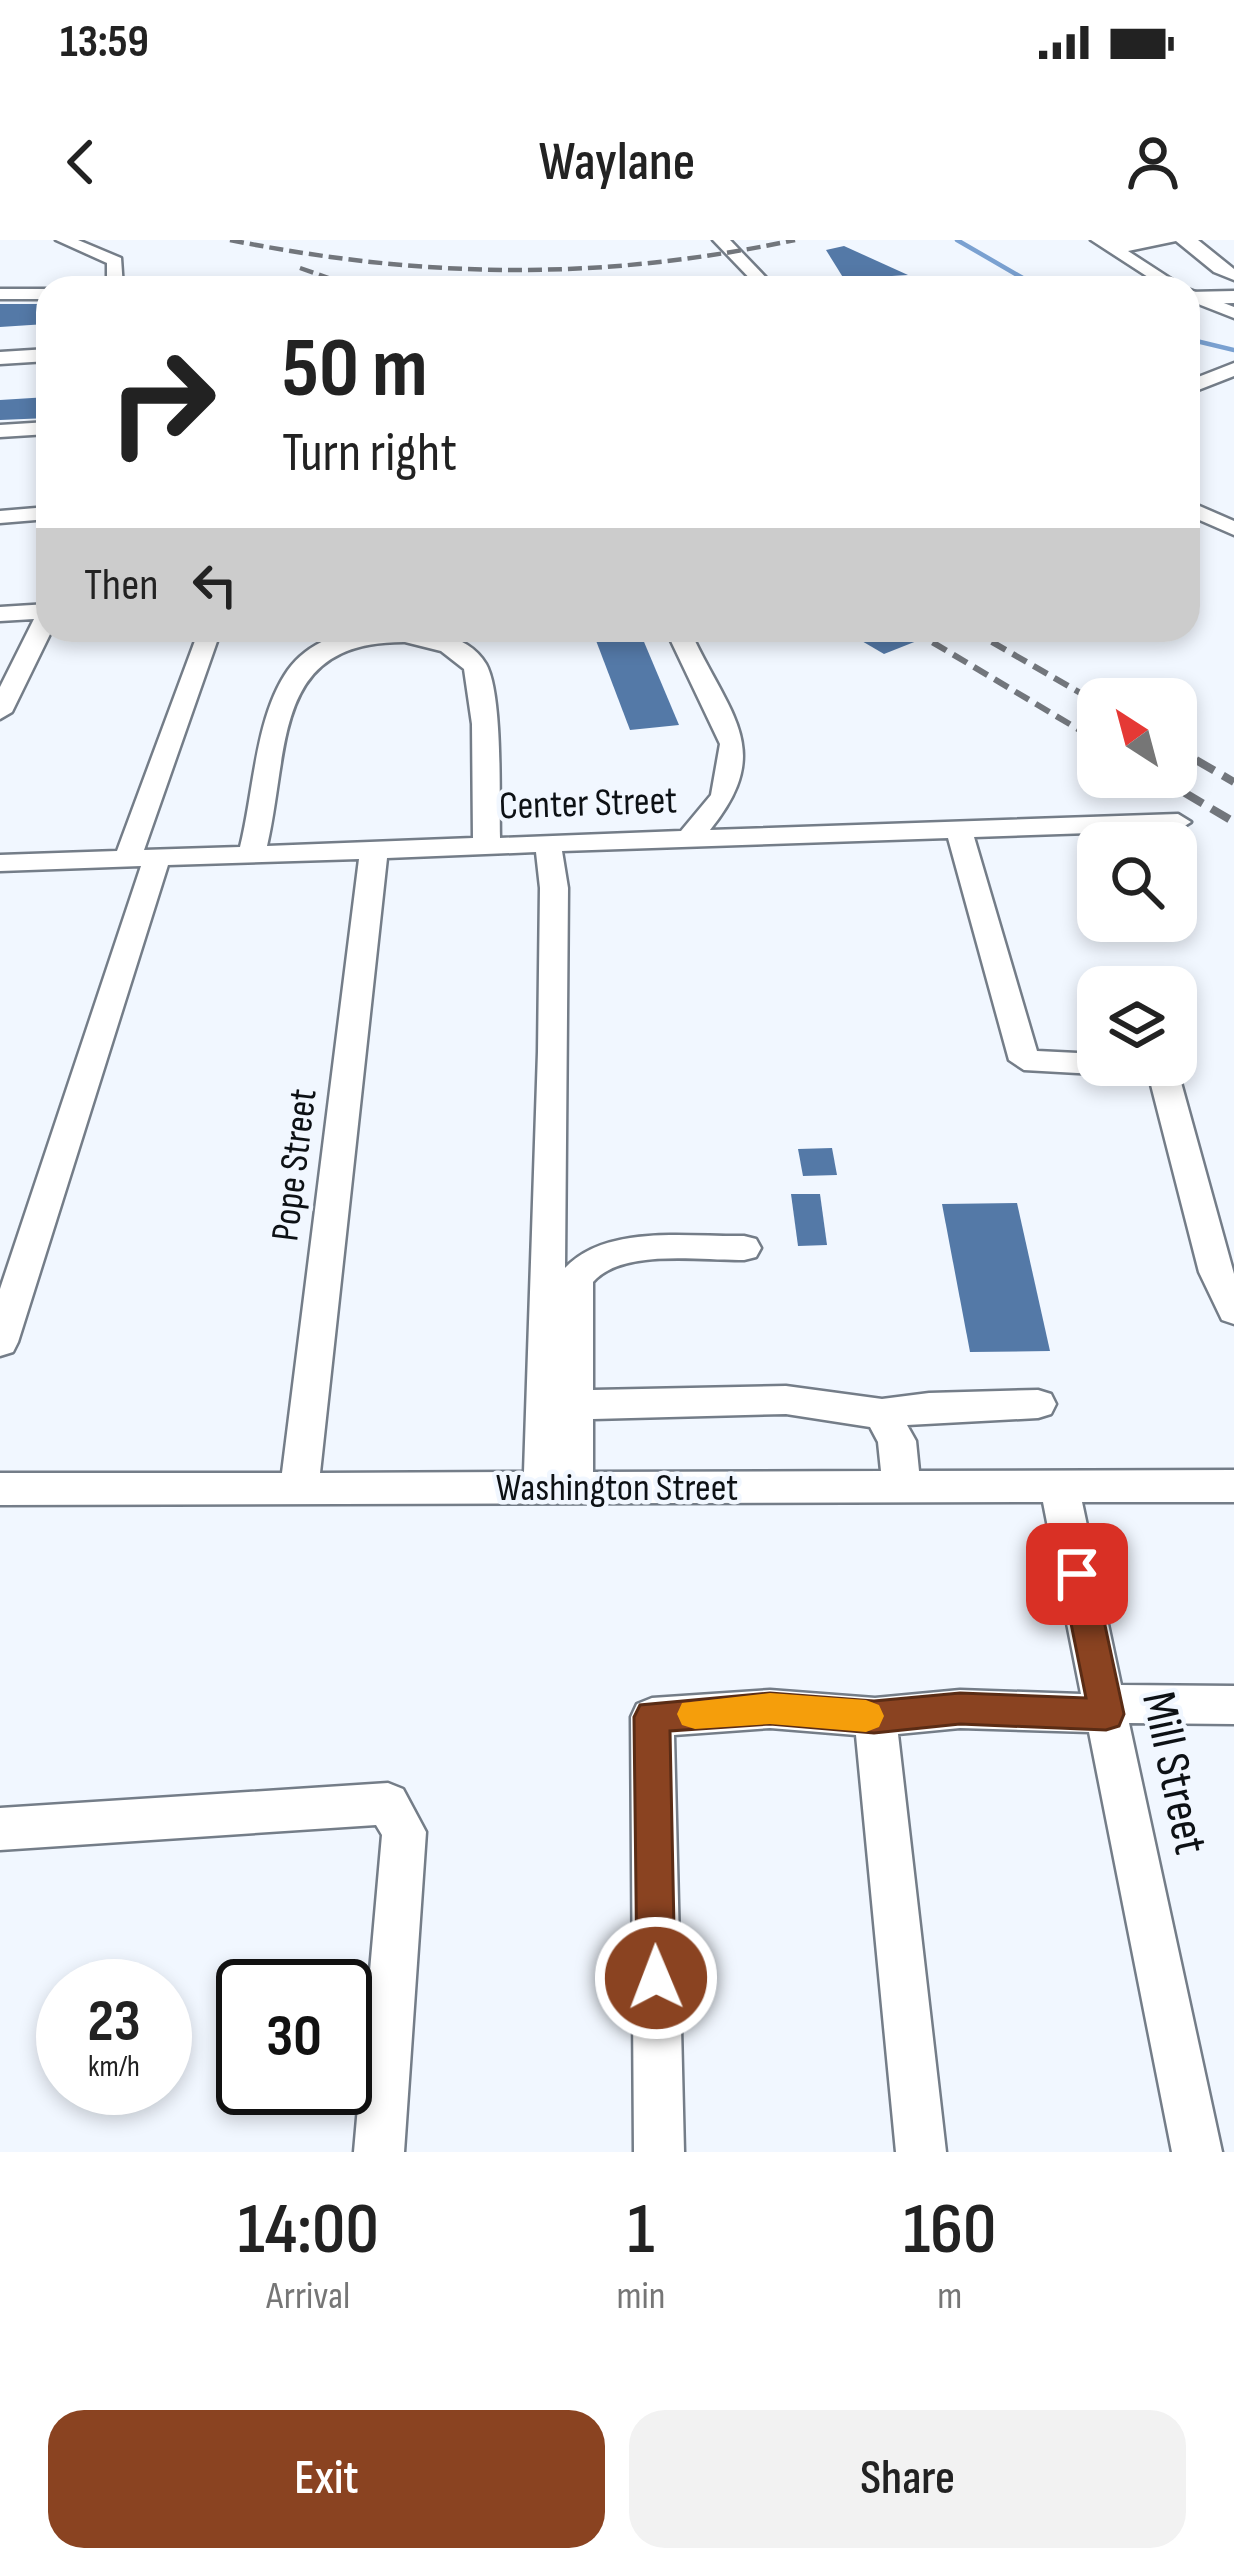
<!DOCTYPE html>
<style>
body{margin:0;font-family:"Sofia Sans Condensed",sans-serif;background:#f2f2f2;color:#222;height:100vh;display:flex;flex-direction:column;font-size:45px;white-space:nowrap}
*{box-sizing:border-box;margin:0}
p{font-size:39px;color:#767676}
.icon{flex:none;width:66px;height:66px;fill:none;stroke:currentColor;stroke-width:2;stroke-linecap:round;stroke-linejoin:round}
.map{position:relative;height:1912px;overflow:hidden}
.details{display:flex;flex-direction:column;background:#fff;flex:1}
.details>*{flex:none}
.top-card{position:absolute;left:36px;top:36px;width:1164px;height:366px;border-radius:36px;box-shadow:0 6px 18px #0003;background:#fff;color:#222;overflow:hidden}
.needle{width:78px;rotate:324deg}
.fabs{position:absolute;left:1077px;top:438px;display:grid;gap:24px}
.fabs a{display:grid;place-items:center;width:120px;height:120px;border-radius:24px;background:#fff;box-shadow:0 6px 18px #0003;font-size:60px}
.speed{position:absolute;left:36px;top:1719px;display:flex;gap:24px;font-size:60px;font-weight:700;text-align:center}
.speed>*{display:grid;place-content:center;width:156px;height:156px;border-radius:50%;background:#fff;box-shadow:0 6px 18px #0003;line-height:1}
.speed small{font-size:30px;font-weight:400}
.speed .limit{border:6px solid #111;border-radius:18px;background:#fff;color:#111}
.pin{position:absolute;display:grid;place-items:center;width:102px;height:102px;color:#fff;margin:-51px;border-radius:24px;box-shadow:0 6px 18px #0006}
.me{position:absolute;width:132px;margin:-66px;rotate:359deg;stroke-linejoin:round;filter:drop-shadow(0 0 9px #0008)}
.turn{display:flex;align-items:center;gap:42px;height:252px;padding:0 48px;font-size:54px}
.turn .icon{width:156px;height:156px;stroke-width:2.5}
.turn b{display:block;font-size:84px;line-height:102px}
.then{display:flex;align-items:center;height:114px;padding:0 48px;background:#0003;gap:24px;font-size:45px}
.eta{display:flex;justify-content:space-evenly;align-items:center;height:204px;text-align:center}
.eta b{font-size:72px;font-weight:600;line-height:84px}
.primary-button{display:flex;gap:24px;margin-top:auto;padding:24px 48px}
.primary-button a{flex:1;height:138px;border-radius:36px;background:#8a4321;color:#fff;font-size:48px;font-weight:600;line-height:138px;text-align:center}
.primary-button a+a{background:#f2f2f2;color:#222}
.status{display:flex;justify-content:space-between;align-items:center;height:84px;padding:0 60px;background:#fff;direction:ltr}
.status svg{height:33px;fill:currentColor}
header{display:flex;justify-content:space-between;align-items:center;height:156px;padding:0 48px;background:#fff;font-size:54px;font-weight:600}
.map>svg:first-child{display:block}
</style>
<div class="status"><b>13:59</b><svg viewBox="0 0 49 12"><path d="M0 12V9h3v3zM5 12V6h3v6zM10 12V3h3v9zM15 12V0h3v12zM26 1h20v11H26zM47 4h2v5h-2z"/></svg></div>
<header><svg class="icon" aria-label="back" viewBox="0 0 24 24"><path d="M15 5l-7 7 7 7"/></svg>Waylane<svg class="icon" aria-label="person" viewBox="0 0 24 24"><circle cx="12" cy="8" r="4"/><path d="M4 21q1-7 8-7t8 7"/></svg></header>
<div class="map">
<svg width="1234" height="1912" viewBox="0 0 1234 1912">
<rect width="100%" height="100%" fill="#f1f7ff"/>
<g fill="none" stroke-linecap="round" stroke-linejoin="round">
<g stroke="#7aa1d1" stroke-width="4.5">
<path d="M957,0L1040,48"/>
<path d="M1188,99L1234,110"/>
</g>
</g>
<g fill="#5479a7">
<path d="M844,6L908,35L844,39L826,10Z"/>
<path d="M0,64H48L46,84L0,87Z"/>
<path d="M48,157V178L0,180V160Z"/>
<path d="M592,390H639L679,485L630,490Z"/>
<path d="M843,390H941L942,391L884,414Z"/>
<path d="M832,908L837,935L803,936L798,909Z"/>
<path d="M791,954H820L827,1005L798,1006Z"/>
<path d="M1017,963L1050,1111L970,1112L942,964Z"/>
</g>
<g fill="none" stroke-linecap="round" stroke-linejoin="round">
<defs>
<g id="minor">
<path d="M56,0H78L121,18L123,48H107V23Z"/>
<path d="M713,0H730L776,48H759Z"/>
<path d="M1091,0H1198L1234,29V40L1214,32L1176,1L1128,11L1185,48H1165Z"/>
<rect x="0" y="49" width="48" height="10"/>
<path d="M1188,49L1234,67V78L1188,60Z"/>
<path d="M1234,123V136L1188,154V141Z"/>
<path d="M48,182V194L0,197V185Z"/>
<path d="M1188,261L1234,281V295L1188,275Z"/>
<path d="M48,267V279L0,283V271Z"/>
<path d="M48,364V390H52L12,472L0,479V447L34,379L0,381V367Z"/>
<path d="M199,390H221L144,610L240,607C254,552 255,477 288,430C308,402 343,390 377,390C412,390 465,388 486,424C503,454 499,559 500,598L681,591L711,555L720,504L671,401L683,394L695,401C733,479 773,512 710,590L1178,574L1191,582L1178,590L974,597L1037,811L1098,814V825L1177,828L1234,1034V1084L1222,1080L1199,1032L1149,837L1024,830L1009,820L948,598L562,611L568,648L565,1028C606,984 688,997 744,996L756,999L761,1008L756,1017L744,1020C701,1021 623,1008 593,1042V1150L786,1146L882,1159L929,1153L1038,1150L1051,1154L1056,1164L1051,1174L1038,1178L907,1185L916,1201L919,1231L1234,1230V1262H1082L1121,1445L1234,1446V1484L1129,1483L1222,1912H1172L1089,1492L960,1488L898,1494L946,1912H896L856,1495L770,1488L674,1495L684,1912H634L631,1477L637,1464L652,1458L770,1450L875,1458L960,1450L1081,1454L1043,1262L0,1265V1233H282L359,619L168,625L18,1102L13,1112L0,1116V1049L141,626L0,631V615L117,611ZM405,402L441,411L464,429L472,484L473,598L267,606C290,506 272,401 405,402ZM536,612L540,648L538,812L524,1232L320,1233L387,618ZM786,1174L870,1187L878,1202L881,1231L593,1232V1179Z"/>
<path d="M388,1543L403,1549L426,1592L404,1912H354L382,1595L376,1585L0,1610V1568Z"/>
</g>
<g id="major">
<path d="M1234,51V63L1188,64V52Z"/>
<path d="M48,109V121L0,124V112Z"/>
</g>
</defs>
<use href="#minor" stroke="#747d88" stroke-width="5"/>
<use href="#major" stroke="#747d88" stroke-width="5"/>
<use href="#minor" fill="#fff" fill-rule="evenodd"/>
<use href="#major" fill="#fff" fill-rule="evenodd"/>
<g stroke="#72767c" stroke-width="4.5" stroke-dasharray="14 6" stroke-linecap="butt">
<path d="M230,0C426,39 600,41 795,0"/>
<path d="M300,28L357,48"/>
</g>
<g stroke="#72767c" stroke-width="6" stroke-dasharray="16 8" stroke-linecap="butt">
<path d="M912,390L1098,501"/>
<path d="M971,390L1098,463"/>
<path d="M1176,508L1201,523"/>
</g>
<g stroke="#72767c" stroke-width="8" stroke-dasharray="21 10" stroke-linecap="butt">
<path d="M1196,520L1234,542"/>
<path d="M1158,537L1234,582"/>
</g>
</g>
<path fill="#8a4321" stroke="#5a2c15" stroke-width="3" d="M1077,1320L1089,1324L1094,1334L1124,1474L1119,1486L1106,1490L960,1484L874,1493L770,1484L670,1491L675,1738L670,1752L656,1757L642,1752L637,1738L634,1477L640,1465L770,1453L874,1461L960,1453L1086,1458L1061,1334L1066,1324Z"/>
<path fill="#f59e0b" d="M770,1453L866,1460L879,1465L884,1476L879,1487L866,1492L770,1484L695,1489L682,1485L677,1474L682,1463Z"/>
<g text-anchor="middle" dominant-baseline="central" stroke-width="9" stroke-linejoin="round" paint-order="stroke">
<g font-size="39" fill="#0d1115" stroke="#f1f7ff">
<text transform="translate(588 564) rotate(-2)">Center Street</text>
<text transform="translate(295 925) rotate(-83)">Pope Street</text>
<text x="617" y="1248">Washington Street</text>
</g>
<g font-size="48" fill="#0d1115" stroke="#f1f7ff">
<text transform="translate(1174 1533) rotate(78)">Mill Street</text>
</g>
</g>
</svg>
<div class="fabs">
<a><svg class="needle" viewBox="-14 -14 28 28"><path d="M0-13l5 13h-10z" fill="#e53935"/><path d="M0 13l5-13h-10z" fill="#767676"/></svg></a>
<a><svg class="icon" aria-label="search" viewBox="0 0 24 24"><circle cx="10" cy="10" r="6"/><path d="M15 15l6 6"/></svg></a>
<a><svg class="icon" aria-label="layers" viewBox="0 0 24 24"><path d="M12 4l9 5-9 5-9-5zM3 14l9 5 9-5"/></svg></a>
</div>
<div class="speed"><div>23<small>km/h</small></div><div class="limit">30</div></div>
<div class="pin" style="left:1077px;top:1334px;background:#d93025"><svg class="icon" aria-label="arrive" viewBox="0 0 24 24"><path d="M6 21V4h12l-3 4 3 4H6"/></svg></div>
<svg class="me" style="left:656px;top:1738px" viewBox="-20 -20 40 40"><circle r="17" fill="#8a4321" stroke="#fff" stroke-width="3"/><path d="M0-11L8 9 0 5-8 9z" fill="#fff"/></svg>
<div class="top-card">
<div class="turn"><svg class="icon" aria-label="right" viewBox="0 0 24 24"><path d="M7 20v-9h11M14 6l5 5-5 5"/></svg><div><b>50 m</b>Turn right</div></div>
<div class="then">Then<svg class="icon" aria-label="left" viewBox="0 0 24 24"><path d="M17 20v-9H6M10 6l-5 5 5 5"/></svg></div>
</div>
</div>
<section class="details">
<div class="eta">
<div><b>14:00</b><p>Arrival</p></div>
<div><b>1</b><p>min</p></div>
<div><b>160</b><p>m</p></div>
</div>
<div class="primary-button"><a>Exit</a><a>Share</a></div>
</section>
